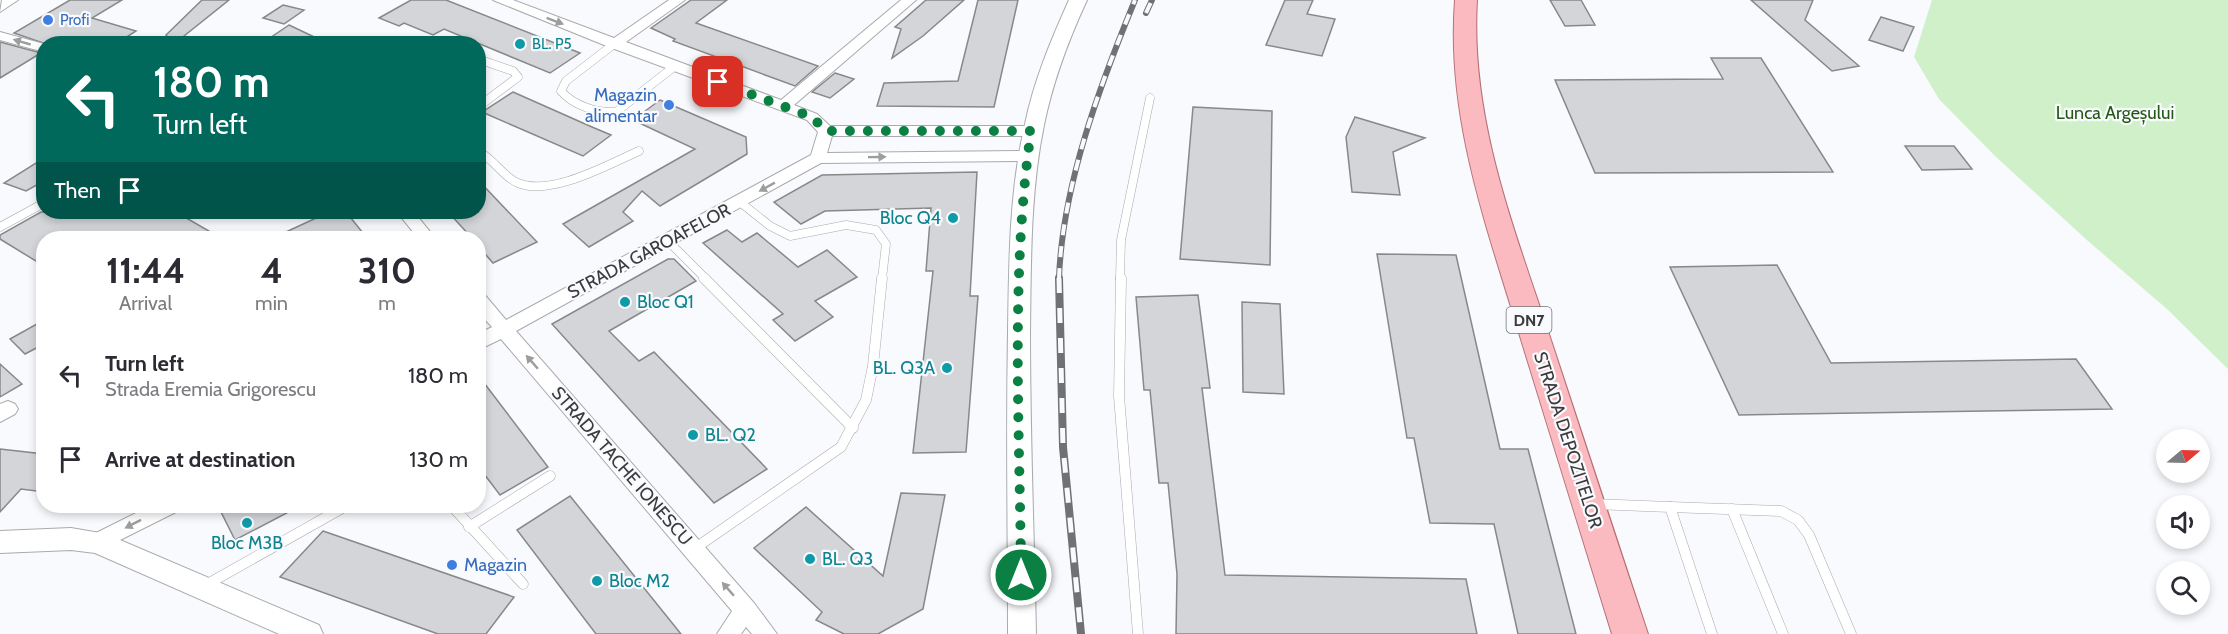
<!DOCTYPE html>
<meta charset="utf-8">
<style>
body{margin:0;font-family:Cabin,sans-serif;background:#f2f2f3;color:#2b2b33;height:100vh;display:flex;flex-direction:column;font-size:22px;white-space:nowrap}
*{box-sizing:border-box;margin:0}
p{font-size:20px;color:#7c7c81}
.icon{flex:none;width:33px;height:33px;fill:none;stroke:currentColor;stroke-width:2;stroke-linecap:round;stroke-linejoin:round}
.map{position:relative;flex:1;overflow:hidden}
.sheet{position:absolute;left:36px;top:231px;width:450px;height:282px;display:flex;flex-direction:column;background:#fff;border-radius:24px;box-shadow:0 3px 9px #0003}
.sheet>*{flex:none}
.hud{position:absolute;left:36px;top:36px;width:450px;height:183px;border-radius:24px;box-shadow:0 3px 9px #0003;background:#00695c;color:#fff;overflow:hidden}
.needle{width:39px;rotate:71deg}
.fabs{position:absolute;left:2156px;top:429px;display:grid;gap:12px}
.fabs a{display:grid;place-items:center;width:54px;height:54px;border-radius:50%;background:#fff;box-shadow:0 3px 9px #0003;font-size:30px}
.pin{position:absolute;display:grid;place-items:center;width:51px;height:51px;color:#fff;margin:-26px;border-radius:12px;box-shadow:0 3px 9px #0006}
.me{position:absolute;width:66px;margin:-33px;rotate:0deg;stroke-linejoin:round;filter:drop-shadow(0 0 4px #0008)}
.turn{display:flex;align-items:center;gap:21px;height:126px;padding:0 18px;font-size:27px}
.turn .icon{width:78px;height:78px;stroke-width:2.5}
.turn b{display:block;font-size:42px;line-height:51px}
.then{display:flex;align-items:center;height:57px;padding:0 18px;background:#0003;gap:12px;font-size:22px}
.eta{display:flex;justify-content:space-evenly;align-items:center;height:102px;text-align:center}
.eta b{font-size:36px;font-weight:700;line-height:42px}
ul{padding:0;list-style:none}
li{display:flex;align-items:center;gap:18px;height:84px;padding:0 18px}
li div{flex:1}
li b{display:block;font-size:22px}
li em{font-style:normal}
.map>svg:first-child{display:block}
</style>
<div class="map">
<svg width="2228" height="634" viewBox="0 0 2228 634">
<rect width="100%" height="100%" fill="#f8fafd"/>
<path fill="#cff0c8" d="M1932,0H2228V369L2167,309L2088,241L1995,156L1939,99L1914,57Z"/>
<g fill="#d4d5d8" stroke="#86888a" stroke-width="1.5">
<path d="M70,0H122L92,18L136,31L116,44H79L63,40L56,44H46L14,33Z"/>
<path d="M202,0H229L174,44L166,35Z"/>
<path d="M411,0H446L580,53L550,73L444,29L433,35L404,23L399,26L379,18Z"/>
<path d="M691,0H727L696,23L818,66L795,86L673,41L675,39L651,28Z"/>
<path d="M926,0H964L923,36L892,58L901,29L895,27Z"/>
<path d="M978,0H1018L994,107L877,106L884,83L958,81Z"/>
<path d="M1285,0H1313L1307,14L1335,19L1322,56L1266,45Z"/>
<path d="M1550,0H1581L1595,25L1565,26Z"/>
<path d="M1751,0H1813L1805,20L1859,66L1832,71Z"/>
<path d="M283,5L304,10L284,24L263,18Z"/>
<path d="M1881,17L1914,27L1903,51L1869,40Z"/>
<path d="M289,25L329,44H261Z"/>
<path d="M0,42L41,53L0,78Z"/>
<path d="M1711,58H1761L1833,172L1595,173L1555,80L1723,79Z"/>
<path d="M835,73L854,79L830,98L812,92Z"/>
<path d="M513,92L592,127L611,135L583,156L482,112Z"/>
<path d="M660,100L746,137L747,154L660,206L642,191L623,212L633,221L589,247L563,224L695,149L633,120Z"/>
<path d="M1193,107L1272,111L1270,265L1180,259Z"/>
<path d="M1355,117L1425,138L1393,152L1400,195L1352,192L1346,137Z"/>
<path d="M1905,146H1954L1972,169L1922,170Z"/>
<path d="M44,158V181L26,191L4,183Z"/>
<path d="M977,172L970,296H978L966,452L913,453L933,271H926L931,208L825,211L801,224L774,202L822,175Z"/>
<path d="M478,180L537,242L493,263L478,246V238H472L448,212H478Z"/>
<path d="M41,212H176L221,238H44V266L0,239V235Z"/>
<path d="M329,212H346L367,238H273Z"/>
<path d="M727,230L742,242L757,233L798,267L827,250L857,277L815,301L833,317L795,341L773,320L783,314L703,243Z"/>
<path d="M1377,254L1456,255L1500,449H1528L1576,634H1518L1494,524L1430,523L1414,438H1407Z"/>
<path d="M668,259H674L696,281L609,331L639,361L654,352L767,469L714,503L552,324Z"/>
<path d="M1777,265L1831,363L2076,359L2112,409L1739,415L1670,267Z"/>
<path d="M1198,295L1210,388H1202L1225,575L1466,579L1477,634H1176L1177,574L1168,483H1159L1150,390H1144L1136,297Z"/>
<path d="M1242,302L1280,304L1284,394L1243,392Z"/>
<path d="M44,320V344L25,354L10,339Z"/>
<path d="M0,364L22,384L0,397Z"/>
<path d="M478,375L548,467L500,495L478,466Z"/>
<path d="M0,449L44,454V492L21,489L0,512Z"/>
<path d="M901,493L945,495L923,609L878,634H844L816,620L822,612L754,548L806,507L883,576Z"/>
<path d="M570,496L681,634H596L517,530Z"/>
<path d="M218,506H300L235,540Z"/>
<path d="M323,531L514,597L486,634H438L280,577Z"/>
</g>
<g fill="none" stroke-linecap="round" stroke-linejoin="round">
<defs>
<g id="service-far1">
<path d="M614,44L566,81L561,91C574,106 597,113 616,112L675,66"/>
<path d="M478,59L513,71L518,77L478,107"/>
<path d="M478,151C494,159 503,177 518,183C551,197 609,164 639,151"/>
<path d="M740,202L770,226L790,236L846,225L876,230L886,244L882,279"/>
<path d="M0,227L44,203"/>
<path d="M408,238L422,232"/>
<path d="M668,241L706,279"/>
<path d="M1120,279L1121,240L1150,98"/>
</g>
<g id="service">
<path d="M704,278L853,428"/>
<path d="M1121,278L1119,396L1138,634"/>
<path d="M1593,504L1670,507L1712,634"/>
<path d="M452,506L523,584"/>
<path d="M1670,507L1781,511L1798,520L1809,535L1851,634"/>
<path d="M1732,509L1783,634"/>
<path d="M469,527L550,476"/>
<path d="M694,549L841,447L866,400L873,366L882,278"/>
<path d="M204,586L346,506"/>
</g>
<g id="minor">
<path d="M2,0H18L0,12Z"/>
<path d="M493,0H513L614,38L669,0H685L626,42L781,100L901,0H916L794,105L817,114L830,126H1031L1039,131L1031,136H832L827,153L1027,151L1035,156L1027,161L821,163L516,331L754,603L777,634H752L746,627L741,634H717L732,611L501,339L478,350V334L492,327L478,312V293L484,294L506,320L811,155L818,132L807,120L609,47Z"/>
<path d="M0,32L44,44V52L0,40Z"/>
<path d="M397,212H414L435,238H418Z"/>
<path d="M8,401L15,404L18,409L15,414L0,422V404Z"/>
<path d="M150,506H179L176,512L104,548L97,551L90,548L86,542L90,536Z"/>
</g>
<g id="tertiary">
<path d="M1069,0H1087C1068,41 1053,81 1044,125C1030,193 1031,264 1030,333C1030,434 1034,534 1036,634H1008C1008,534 1006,433 1008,333C1009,263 1009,192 1025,124C1034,80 1051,40 1069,0Z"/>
<path d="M71,528L106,534L319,625L323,634H279L95,553L71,550L0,553V531Z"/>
</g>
<path id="primary" d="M1455,0H1477C1470,116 1512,223 1548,331C1581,432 1614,533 1648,634H1612C1581,534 1550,434 1519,333C1486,224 1446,117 1455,0Z"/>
</defs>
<use href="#service-far1" stroke="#a9aaad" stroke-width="9"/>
<use href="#service" stroke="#a9aaad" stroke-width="11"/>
<use href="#minor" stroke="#a9aaad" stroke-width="2"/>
<use href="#tertiary" stroke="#a9aaad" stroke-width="2"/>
<use href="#primary" stroke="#b66f76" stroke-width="2"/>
<use href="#service-far1" stroke="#fff" stroke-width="8"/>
<use href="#service" stroke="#fff" stroke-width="10"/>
<use href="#minor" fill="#fff" fill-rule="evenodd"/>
<use href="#tertiary" fill="#fff" fill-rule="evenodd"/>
<use href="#primary" fill="#fbb9c0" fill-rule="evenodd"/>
<defs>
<g id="rail-far1">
<path d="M1146,13L1152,0"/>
<path d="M1059,279C1062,186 1100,85 1135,0"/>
</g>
<path id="rail" d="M1059,278L1063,447L1081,634"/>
</defs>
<use href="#rail-far1" stroke="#707173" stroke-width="6"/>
<use href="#rail" stroke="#707173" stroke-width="8"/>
<use href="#rail-far1" stroke="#f8fafd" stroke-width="4" stroke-dasharray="11" stroke-linecap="butt"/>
<use href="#rail" stroke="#f8fafd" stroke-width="5" stroke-dasharray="15" stroke-linecap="butt"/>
</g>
<defs><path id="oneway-solid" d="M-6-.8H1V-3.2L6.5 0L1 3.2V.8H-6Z" transform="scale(1.5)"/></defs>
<g fill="#9d9d9e">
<use href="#oneway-solid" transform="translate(555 21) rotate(21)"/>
<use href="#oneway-solid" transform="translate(22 42) rotate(-164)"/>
<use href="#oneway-solid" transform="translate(877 157) rotate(-1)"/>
<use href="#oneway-solid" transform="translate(767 187) rotate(151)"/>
<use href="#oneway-solid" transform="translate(532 362) rotate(-131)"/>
<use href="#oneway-solid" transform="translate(133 524) rotate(153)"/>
<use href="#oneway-solid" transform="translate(728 589) rotate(-131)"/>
</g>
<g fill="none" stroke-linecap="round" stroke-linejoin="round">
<path stroke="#0b8043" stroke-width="10" stroke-dasharray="0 18" d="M718,82L812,117L826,131H1031C1010,278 1020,427 1021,575"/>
</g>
<g fill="#3f7fe0" stroke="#f8fafd" stroke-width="2">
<circle cx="48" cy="20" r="6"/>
<circle cx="669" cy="105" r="6"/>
<circle cx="452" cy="565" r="6"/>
</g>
<g fill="#0f9aa8" stroke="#f8fafd" stroke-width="2">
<circle cx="520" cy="44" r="6"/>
<circle cx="953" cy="218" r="6"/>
<circle cx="625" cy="302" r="6"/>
<circle cx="947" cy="368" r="6"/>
<circle cx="693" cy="435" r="6"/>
<circle cx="247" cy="523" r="6"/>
<circle cx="810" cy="559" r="6"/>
<circle cx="597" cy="581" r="6"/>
</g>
<g text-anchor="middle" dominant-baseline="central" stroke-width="4.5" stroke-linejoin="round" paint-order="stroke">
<g font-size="15" fill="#366cbe" stroke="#f8fafd" text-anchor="start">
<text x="60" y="20">Profi</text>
</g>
<g font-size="15" fill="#0d838f" stroke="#f8fafd" text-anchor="start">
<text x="532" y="44">BL. P5</text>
</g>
<rect fill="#f8fafd" stroke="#747476" stroke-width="1.5" x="1506.5" y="307" width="45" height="26" rx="4.5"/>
<g font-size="16" font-weight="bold" fill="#3b3b3c">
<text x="1529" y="320">DN7</text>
</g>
<g font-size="18" fill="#366cbe" stroke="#f8fafd" text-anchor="end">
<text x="657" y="95">Magazin<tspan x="657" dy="21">alimentar</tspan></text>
<text x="464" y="565" text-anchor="start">Magazin</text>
</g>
<g font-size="18" fill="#225915" stroke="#f8fafd">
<text x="2115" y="113">Lunca Argeșului</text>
</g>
<g font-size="18" fill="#0d838f" stroke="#f8fafd" text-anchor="start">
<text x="941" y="218" text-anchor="end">Bloc Q4</text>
<text x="637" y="302">Bloc Q1</text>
<text x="935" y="368" text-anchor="end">BL. Q3A</text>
<text x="705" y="435">BL. Q2</text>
<text x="247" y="543" text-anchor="middle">Bloc M3B</text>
<text x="822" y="559">BL. Q3</text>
<text x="609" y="581">Bloc M2</text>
</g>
<g font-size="18" fill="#3b3b3c" stroke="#f8fafd">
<text transform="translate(649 251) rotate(-28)">STRADA GAROAFELOR</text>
<text transform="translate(1568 440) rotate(72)">STRADA DEPOZITELOR</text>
<text transform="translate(622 466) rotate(49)">STRADA TACHE IONESCU</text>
</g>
</g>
</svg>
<div class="fabs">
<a><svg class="needle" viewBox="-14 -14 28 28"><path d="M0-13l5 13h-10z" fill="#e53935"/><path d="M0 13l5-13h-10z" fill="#7c7c81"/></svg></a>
<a><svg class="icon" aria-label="sound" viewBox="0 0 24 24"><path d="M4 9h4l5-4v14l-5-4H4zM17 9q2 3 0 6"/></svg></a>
<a><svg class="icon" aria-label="search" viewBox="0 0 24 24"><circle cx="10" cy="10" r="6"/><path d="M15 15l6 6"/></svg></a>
</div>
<div class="pin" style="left:718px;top:82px;background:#d93025"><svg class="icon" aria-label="arrive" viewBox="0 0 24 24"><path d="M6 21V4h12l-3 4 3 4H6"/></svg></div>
<svg class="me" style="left:1021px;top:575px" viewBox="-20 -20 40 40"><circle r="17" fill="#0b8043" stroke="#fff" stroke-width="3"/><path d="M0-11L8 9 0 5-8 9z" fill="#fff"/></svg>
<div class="hud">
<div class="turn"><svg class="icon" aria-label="left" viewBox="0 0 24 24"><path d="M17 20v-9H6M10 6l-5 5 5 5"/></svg><div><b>180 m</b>Turn left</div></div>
<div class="then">Then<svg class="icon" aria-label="arrive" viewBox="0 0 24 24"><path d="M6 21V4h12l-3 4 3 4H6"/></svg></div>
</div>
<section class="sheet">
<div class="eta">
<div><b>11:44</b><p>Arrival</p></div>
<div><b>4</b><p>min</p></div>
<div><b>310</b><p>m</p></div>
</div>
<ul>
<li><svg class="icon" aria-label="left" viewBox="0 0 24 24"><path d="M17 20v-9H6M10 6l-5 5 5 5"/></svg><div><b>Turn left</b><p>Strada Eremia Grigorescu</p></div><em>180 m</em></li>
<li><svg class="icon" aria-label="arrive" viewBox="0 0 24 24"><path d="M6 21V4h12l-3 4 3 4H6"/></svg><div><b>Arrive at destination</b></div><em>130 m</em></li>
</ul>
</section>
</div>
